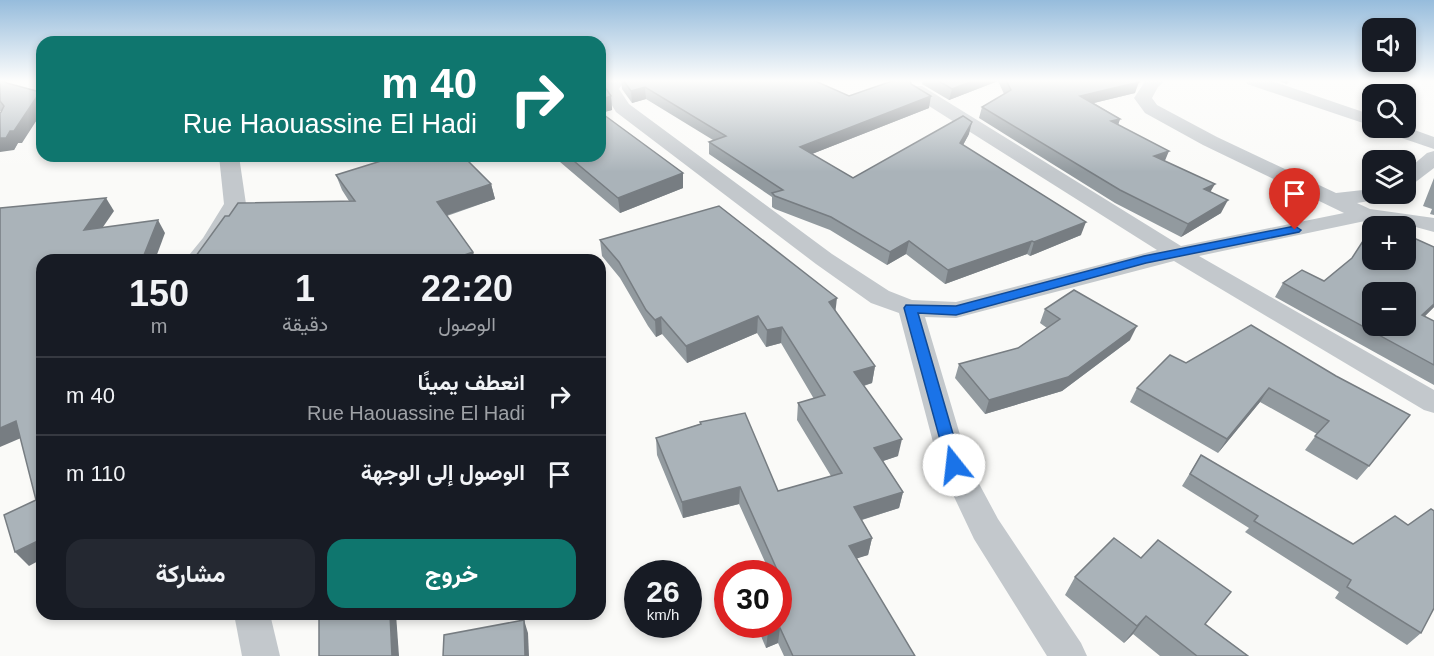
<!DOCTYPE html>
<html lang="ar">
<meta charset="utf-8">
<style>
body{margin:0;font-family:Arial,Vazirmatn,sans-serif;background:#242831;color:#f1f3f6;direction:rtl;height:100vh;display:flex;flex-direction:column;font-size:22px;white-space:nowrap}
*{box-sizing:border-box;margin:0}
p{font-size:20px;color:#9ea1a6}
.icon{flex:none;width:33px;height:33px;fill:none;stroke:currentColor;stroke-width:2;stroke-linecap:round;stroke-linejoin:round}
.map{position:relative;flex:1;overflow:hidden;direction:ltr}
.panel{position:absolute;left:36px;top:254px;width:570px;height:366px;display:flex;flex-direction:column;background:#171b24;border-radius:18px;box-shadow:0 3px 9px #0003;direction:rtl}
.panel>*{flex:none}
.hud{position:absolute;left:36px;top:36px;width:570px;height:126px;border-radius:18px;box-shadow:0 3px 9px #0003;direction:rtl;background:#0f766e;color:#fff;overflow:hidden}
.tools{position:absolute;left:1362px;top:18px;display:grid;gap:12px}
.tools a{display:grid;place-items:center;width:54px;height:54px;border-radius:12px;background:#171b24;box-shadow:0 3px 9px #0003;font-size:30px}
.speed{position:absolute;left:624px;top:560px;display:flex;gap:12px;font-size:30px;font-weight:700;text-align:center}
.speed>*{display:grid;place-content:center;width:78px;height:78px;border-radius:50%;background:#171b24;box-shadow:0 3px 9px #0003;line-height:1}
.speed small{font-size:15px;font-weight:400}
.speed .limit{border:9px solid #d22;background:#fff;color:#111}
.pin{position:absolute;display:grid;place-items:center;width:51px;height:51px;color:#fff;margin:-62px -26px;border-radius:50% 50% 50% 0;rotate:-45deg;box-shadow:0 0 6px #0007}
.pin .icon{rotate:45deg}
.me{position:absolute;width:66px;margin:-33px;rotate:344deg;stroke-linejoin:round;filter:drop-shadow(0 0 4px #0008)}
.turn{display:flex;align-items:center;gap:21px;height:126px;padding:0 30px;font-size:27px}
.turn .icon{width:78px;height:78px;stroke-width:2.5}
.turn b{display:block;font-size:42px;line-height:51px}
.eta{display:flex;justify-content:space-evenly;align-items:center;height:102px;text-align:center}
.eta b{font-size:36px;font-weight:700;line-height:42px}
.action{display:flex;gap:12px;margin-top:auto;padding:12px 30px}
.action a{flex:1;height:69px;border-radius:18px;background:#0f766e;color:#fff;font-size:24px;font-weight:700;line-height:69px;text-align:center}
.action a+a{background:#242831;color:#f1f3f6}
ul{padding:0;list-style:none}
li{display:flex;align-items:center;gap:18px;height:78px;padding:0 30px;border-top:2px solid #363941}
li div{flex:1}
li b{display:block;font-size:22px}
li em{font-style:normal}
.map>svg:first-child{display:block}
</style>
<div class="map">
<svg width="1434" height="656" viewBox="0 0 1434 656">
<rect width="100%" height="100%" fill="#fafaf8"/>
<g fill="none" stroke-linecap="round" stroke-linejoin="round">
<g fill="#c3c8cc" fill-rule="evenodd">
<path d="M608,80H625L619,89L629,104L832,254L889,291L912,300L956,302L1157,250L910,94L908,90L910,86H922L1181,246L1344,213L1203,145L1145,113L1134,98L1146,80H1166L1158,87L1152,98L1157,105L1217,137L1336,193L1372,189V194H1391L1388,198L1357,203L1370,209L1434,218V232L1412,226L1365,221L1199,256L1434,390V413L1424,410L1174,261L956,318L925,317L969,465L998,519L1081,643L1087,656H1047L974,539L939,465L899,313L871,303L816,264L616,112L602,89Z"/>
<path d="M1245,80H1269L1372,115V126L1247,84Z"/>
<path d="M1406,127L1434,137V149L1384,132L1381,128Z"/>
<path d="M1434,151V168L1413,184L1406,186V171L1427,153Z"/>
<path d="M219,156H239L246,204L223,242L209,260H185L203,238L224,204Z"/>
<path d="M234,614H270L280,656H242Z"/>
</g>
</g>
<g fill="#929a9f">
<path d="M0,80L22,143H18L14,150L1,111H0Z"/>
<path d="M600,80H605L603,84L611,96L612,110L601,113L683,188L620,213L553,156H600Z"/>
<path d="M621,80H813L849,96L911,84L929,108L812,154L853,178L969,134L963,145L1081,235L1030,256L1027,254L945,284L906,254L887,265L830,230L775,209L772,207V197L709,154V142L713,140L646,99L632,103L622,89Z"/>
<path d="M923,80H1136L1135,93L1094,103L1120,119L1118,125L1165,161L1210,192L1221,213L1181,237L1115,203L979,118L982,107L1004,94L998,81L949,100L922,84Z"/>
<path d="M1276,80H1290L1287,84Z"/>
<path d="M404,160L491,184L495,199L447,216L473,252L475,260H193L349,201L342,190L336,175Z"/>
<path d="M1434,178V215L1430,214L1432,209L1423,206Z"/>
<path d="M600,240L835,311L875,366L872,383L864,386L898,456L883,461L903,492L899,508L862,520L872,538L868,555L856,558L915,656H784L778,643L766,648L756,624H778V573H770L739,504L683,518L657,455L656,438L700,424V422L778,491L831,476L797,420L798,403L814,399L781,343L766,347L757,333L687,363L662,334L656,337L648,326L620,278L602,256Z"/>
<path d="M1434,247V307L1424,317L1434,321V385L1275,297L1283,283L1324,281L1372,260Z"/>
<path d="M1045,309L1130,340L1062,391L985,414L955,378L959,364L1018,348L1047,328L1040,323Z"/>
<path d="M1251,325L1369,466L1357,480L1305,450L1317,434L1260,402L1218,453L1130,402L1137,388L1186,363Z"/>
<path d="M1201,455L1421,633L1407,645L1335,598L1339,592L1245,532L1249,528L1182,486Z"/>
<path d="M1075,577L1205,624L1248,656H1160L1133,634L1124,643L1065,595Z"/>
</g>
<g fill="#777d82">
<path d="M975,80H998V81L949,100L952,89Z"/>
<path d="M1139,82L1135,93L1077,107L1080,96Z"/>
<path d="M645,87L646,99L632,103L631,91Z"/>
<path d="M40,92L42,95V112L22,143H18L14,150L0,152V138Z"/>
<path d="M611,96L612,110L600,113V100Z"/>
<path d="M931,96L929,108L799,159L800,147Z"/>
<path d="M1120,119L1116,131L1111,121Z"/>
<path d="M972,122L969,134L957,156L960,143Z"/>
<path d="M1169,151L1164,163L1154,156Z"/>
<path d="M683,173V188L620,213L618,198Z"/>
<path d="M491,184L495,199L441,217L437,202Z"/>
<path d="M1215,184L1208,196L1204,189Z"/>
<path d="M106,198L114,211L92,243L84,230Z"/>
<path d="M1228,200L1221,213L1181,237L1188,224Z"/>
<path d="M158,220L165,233L155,260H142Z"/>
<path d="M1086,222L1081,235L1030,256L1034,242Z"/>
<path d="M909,241L906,254L887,265L890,252Z"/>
<path d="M1032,241L1027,254L945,284L948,270Z"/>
<path d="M473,252L475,260H450Z"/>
<path d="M837,298L835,315L829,302Z"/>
<path d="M1434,304V307L1412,329L1422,315Z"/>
<path d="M758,316L757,333L687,363L686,346Z"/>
<path d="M661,317L662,334L656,337L655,320Z"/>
<path d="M1137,326L1130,340L1062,391L985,414L989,400Z"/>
<path d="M782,327L781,343L766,347L767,330Z"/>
<path d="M875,366L872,383L851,389L854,372Z"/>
<path d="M1269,388L1260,402L1218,453L1227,439Z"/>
<path d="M16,421L28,435L0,447V428Z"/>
<path d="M902,439L898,456L871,465L874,448Z"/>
<path d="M740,487L739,504L683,518L682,502Z"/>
<path d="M903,492L899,508L851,523L854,507Z"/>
<path d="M872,538L868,555L846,562L849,546Z"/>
<path d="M42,539V559L29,566L15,552Z"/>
<path d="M390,614H396L399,656H392Z"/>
<path d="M1146,616L1133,634L1124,643L1137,626Z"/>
<path d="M524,620L528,633L529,656H525Z"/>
<path d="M780,628L778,643L766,648L768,632Z"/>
</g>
<g fill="#aab3b9" stroke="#777d82" stroke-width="1.5" fill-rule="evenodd">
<path d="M0,80L7,83L40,92L14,131H10L6,138H0V113L1,112L4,106L0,101Z"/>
<path d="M600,80L611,96L600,100Z"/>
<path d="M623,80H813L849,96L895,80H910L911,84L931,96L800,147L853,178L963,116L972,122L960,143L1086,222L1034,242L1032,241L948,270L909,241L890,252L831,217L775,196L772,193L783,190L709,142L726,136L645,87L631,91Z"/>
<path d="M937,80H975L952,89Z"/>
<path d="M1006,80H1136L1139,82L1080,96L1120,119L1111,121L1169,151L1154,156L1215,184L1204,189L1228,200L1188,224L1120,190L982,107L1011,90Z"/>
<path d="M600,112L683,173L618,198L568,156H600Z"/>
<path d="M397,156H400L404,160L417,156H463L491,184L437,202L473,252L450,260H193L225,216H229L238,203L355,201L336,175Z"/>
<path d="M106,198L84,230L158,220L142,260H42V539L15,552L4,515L36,500L16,421L0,428V208Z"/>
<path d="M719,206L837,298L829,302L875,366L854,372L902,439L874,448L903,492L854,507L872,538L849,546L915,656H793L780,628L768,632L764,624H778V585L783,583L740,487L682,502L656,438L701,424L700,422L745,413L778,491L842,473L798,403L825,395L782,327L767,330L758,316L686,346L661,317L655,320L646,310L619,262L600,240Z"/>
<path d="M1416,239L1434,247V304L1422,315L1434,321V365L1283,283L1302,270L1324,281L1352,258L1363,241L1372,245V260H1406V247ZM1372,292H1406V326H1372Z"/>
<path d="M1074,290L1137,326L1068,377L989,400L959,364L1018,348L1060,319L1045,309Z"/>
<path d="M1251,325L1336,376L1410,415L1369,466L1315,436L1329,421L1269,388L1227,439L1137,388L1170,355L1186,363Z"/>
<path d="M1201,455L1353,544L1395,516L1408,525L1431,509L1434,511V608L1421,633L1347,587L1351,580L1254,521L1258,516L1190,474Z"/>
<path d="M1114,538L1141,558L1158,540L1231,592L1205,624L1248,656H1197L1146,616L1137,626L1075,577Z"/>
<path d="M319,614H390L392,656H319Z"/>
<path d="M524,620L525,656H443L444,635Z"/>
</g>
<linearGradient id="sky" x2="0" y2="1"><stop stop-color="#96bcdc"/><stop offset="0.47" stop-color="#fdfdfc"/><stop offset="1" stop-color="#fdfdfc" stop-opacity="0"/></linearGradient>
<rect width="1434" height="172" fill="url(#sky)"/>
<path fill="#1a73e8" stroke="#114b97" stroke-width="1.5" d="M1295,226L1301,230L1299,232L1146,263L956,315L918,313L962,465L960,469L954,471L948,469L904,308L906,305L956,306L1144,256Z"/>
</svg>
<div class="tools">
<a><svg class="icon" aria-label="sound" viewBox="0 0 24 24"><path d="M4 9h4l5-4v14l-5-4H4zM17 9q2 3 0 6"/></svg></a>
<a><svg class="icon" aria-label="search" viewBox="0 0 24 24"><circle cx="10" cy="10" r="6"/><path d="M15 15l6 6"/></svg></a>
<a><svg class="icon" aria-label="layers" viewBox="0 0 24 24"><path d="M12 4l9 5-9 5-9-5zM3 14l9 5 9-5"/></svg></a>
<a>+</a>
<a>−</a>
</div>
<div class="speed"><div>26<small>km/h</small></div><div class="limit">30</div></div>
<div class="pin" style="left:1295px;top:230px;background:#d93025"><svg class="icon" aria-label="arrive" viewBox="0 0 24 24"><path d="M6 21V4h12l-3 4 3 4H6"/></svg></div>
<svg class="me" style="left:954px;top:465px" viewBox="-20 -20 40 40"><circle r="19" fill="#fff"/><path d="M0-13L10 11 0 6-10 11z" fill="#1a73e8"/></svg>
<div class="hud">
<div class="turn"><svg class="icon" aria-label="right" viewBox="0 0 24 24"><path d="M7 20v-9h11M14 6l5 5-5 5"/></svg><div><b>40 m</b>Rue Haouassine El Hadi</div></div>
</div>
<section class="panel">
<div class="eta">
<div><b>22:20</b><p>الوصول</p></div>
<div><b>1</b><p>دقيقة</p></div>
<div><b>150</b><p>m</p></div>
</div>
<ul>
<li><svg class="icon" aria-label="right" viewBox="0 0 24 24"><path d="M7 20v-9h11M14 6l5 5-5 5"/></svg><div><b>انعطف يمينًا</b><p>Rue Haouassine El Hadi</p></div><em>40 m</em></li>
<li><svg class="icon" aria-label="arrive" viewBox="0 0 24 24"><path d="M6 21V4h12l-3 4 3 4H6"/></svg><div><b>الوصول إلى الوجهة</b></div><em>110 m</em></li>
</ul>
<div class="action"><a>خروج</a><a>مشاركة</a></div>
</section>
</div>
